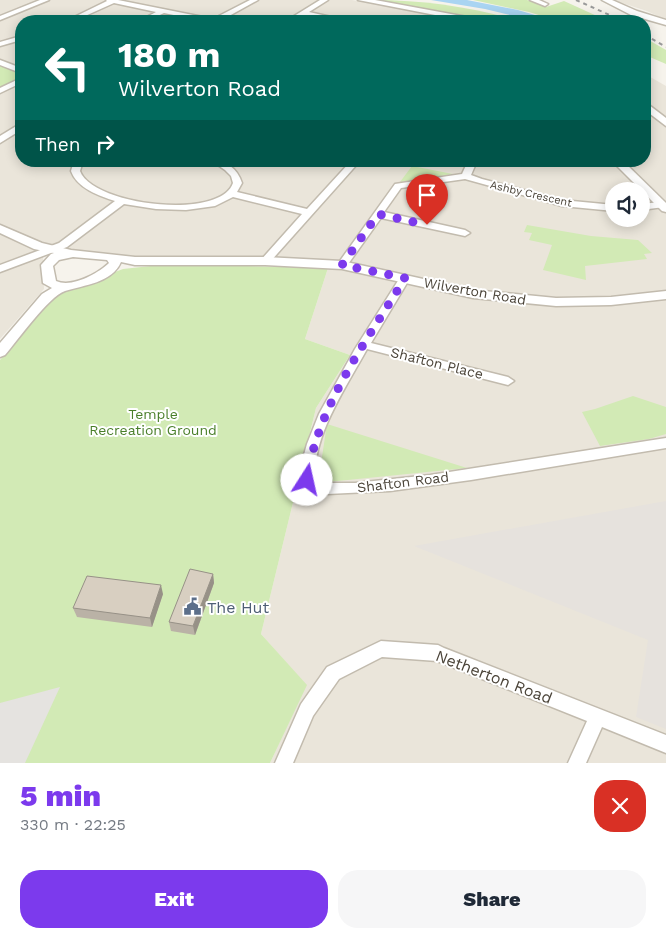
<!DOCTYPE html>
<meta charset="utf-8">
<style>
body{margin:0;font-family:"Work Sans",sans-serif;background:#f6f6f7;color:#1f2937;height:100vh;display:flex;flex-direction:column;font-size:19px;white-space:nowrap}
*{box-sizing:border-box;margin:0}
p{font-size:16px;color:#747a83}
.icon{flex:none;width:28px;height:28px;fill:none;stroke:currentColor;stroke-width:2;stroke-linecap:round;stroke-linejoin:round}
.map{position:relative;height:763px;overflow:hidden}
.panel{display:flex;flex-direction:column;background:#fff;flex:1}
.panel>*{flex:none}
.guide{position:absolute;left:15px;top:15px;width:636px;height:152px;border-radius:20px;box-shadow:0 2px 12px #0003;background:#00695c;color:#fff;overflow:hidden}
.tools{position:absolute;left:605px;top:182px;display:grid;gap:10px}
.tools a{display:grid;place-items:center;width:45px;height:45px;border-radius:50%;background:#fff;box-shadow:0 2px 12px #0003;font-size:25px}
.pin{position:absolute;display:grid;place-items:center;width:42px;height:42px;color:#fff;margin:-51px -21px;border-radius:50% 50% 50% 0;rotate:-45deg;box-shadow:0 0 5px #0007}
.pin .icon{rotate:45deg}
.me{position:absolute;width:55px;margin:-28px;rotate:10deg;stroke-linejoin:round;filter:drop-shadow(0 0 4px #0008)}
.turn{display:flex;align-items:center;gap:18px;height:105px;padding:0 20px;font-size:22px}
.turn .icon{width:65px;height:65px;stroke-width:2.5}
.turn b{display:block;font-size:35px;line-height:42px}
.then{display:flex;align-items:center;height:48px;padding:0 20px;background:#0003;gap:10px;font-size:19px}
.round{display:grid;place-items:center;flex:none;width:52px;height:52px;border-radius:20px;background:#f6f6f7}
.head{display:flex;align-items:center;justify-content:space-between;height:85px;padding:0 20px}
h1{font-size:30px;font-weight:800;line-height:38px;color:#7c3aed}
.button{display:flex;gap:10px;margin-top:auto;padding:10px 20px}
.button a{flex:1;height:58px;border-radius:20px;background:#7c3aed;color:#fff;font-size:20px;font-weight:800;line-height:58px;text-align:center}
.button a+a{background:#f6f6f7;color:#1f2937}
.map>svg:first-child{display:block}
</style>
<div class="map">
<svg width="666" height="763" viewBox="0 0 666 763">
<rect width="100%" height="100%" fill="#f6f3ec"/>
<g fill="#eae5da" fill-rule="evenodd">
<path d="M0,0H352L465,21H21V161H645V74L666,86V763H270L306,685L261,634L316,408L350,355L305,339L328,268L169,264L80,251L43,255L44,289L0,339ZM614,191H641V219H614Z"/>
<path d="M613,0H666V20L647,11Z"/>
</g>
<path fill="#e6e2dd" d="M666,501V729L636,717L648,640L414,546Z"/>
<g fill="#d2eab5">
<path d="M374,0C423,0 472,7 519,21H489Z"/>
<path d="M473,0H527L546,7L564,1L608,21H558L529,12Z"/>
<path d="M645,38L666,50V64L645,55Z"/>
<path d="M0,65L11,69L21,77L0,88Z"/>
<path d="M412,166L453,174L400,182Z"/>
<path d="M527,225L591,236L638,240L652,253L644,254L647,259L585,266L586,280L543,270L552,245L529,240L532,233L524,232Z"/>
<path d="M169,264L328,268L305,339L350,355L316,408L261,634L307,685L270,763H0V360L58,293L123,269Z"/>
<path d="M633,396L666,407V434L649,439L600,446L582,412L595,409Z"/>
<path d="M327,424L467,468L318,483Z"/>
</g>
<path fill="#e5e3e0" d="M60,687L25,763H0V703Z"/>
<path fill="#a9d4f2" d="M431,0H467L518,10L555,21H534L485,9Z"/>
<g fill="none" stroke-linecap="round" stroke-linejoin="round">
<defs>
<g id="minor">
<path d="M40,0H49L0,20V16Z"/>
<path d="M106,0H118L213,19L250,0H258L220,21H203L164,13L147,21H139L156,12L114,3L74,21H66L107,1Z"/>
<path d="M320,0H328L309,12L349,21H337L304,15L293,21H286Z"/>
<path d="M530,0H539L548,4L545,6Z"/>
<path d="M438,13H442L447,21H441Z"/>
<path d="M21,36V40L0,46V42Z"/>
<path d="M0,60L21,68V73L0,65Z"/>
<path d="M21,78V83L0,93V88Z"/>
<path d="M18,125H21V130L0,143V136Z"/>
<path d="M74,161H83L80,171C92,205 220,221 233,183L231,176L225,170L212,161C227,161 237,168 242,183L237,192L307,209L351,161H360L269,263L265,264L260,261L302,214L233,197L215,206L186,210L156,209L124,204L67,247L0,272V265L59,243L115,201C99,196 77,188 71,171Z"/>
<path d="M468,161H477L471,175L482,179L562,200L614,205V211L562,206L465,179L401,188L384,212L465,230L470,233L465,236L381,218L346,267H338L337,265L395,184L462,174Z"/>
<path d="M661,202L664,203V207L641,210V204Z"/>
<path d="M405,275L410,278L371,343L508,377L514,381L508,385L367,349C348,384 309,441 316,481L327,483H355L430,475L666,438V448L471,480L390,491L327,494L305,489L300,469L307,444L319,414L355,349L401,276Z"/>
<path d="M381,641L438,645L444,648L666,735V753L602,727L586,763H568L587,721L437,661L382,657L339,679L313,716L293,763H275L301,704L327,667Z"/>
</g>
<g id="tertiary">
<path d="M358,0H375L478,19L482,21H466Z"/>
<path d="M602,0H612L637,11L666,20V25L631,15Z"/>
<path d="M645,102L666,118V126L645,110Z"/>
<path d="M612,161H623L666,203V212L662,211Z"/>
<path d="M0,225L42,243L71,250L135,257H265L342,261L473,290L556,298L611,297L666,291V299L611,305L556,306L473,298L342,269L265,265H135L121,262C112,283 84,285 65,291C48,297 18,340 5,355L0,357V343L42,294L52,288L43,283L41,265L51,254L54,253L34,249L0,233ZM73,257L107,260L109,263C97,274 72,288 56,281L53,266L59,260Z"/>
</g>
</defs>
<use href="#minor" stroke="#c2bbae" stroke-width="3"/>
<use href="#tertiary" stroke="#c2bbae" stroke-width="3"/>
<use href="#minor" fill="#fff" fill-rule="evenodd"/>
<use href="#tertiary" fill="#fff" fill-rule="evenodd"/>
<g stroke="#9a9a9a" stroke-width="2" stroke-dasharray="4 4" stroke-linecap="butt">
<path d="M576,0L623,21"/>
<path d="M645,35L666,47"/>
</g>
</g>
<g fill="#bab2a6">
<path d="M213,574L214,583L195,635L171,631L169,622Z"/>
<path d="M163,594L152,627L77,617L73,608Z"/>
</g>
<g fill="#979187">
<path d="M213,574L214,583L195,635L193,626Z"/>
<path d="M161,585L163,594L152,627L150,618Z"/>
</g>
<g fill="#d8cfc1" stroke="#979187">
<path d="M190,569L213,574L193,626L169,622Z"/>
<path d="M87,576L161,585L150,618L73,608Z"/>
</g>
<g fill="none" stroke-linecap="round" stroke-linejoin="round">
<path stroke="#7c3aed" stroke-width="9" stroke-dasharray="0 16.2" d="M307,480C317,406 367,341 405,278L342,265L378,214L427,225"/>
</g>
<defs>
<symbol id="civic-bare" viewBox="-9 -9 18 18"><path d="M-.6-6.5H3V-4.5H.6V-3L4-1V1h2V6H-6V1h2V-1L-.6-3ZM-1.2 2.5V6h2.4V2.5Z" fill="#5c6f8a" stroke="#fff" stroke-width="2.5" paint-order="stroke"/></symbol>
</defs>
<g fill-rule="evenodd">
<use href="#civic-bare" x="180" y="594" width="25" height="25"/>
</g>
<g text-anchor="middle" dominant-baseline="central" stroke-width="4" stroke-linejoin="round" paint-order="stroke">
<g font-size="11" fill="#4b4439" stroke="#fff">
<text transform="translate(531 194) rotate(13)">Ashby Crescent</text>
</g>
<g font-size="14" fill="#4b4439" stroke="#fff">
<text transform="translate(475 291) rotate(10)">Wilverton Road</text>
<text transform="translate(437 363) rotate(14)">Shafton Place</text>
<text transform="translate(403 482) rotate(-7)">Shafton Road</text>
</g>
<g font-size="14" fill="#4a7f2a" stroke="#fff">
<text x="153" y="414">Temple<tspan x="153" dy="16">Recreation Ground</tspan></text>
</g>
<g font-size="16" fill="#4e5e75" stroke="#fff" text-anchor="start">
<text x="207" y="607">The Hut</text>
</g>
<g font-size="16" fill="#4b4439" stroke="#fff">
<text transform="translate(494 677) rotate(21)">Netherton Road</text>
</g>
</g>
</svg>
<div class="tools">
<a><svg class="icon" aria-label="sound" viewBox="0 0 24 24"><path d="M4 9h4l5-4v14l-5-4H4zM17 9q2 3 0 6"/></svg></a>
</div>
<div class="pin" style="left:427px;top:225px;background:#d93025"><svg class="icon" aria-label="arrive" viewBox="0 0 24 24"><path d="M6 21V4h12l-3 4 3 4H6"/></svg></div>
<svg class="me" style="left:307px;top:480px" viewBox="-20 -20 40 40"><circle r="19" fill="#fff"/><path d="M0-13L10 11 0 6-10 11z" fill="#7c3aed"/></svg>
<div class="guide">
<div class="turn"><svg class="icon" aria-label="left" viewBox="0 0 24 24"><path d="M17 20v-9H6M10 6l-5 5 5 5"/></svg><div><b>180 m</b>Wilverton Road</div></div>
<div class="then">Then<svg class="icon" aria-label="right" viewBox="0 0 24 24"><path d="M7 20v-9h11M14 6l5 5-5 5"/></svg></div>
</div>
</div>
<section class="panel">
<div class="head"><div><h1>5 min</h1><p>330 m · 22:25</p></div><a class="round" style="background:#d93025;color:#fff"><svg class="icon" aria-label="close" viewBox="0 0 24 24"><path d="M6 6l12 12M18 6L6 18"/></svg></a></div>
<div class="button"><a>Exit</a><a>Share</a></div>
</section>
